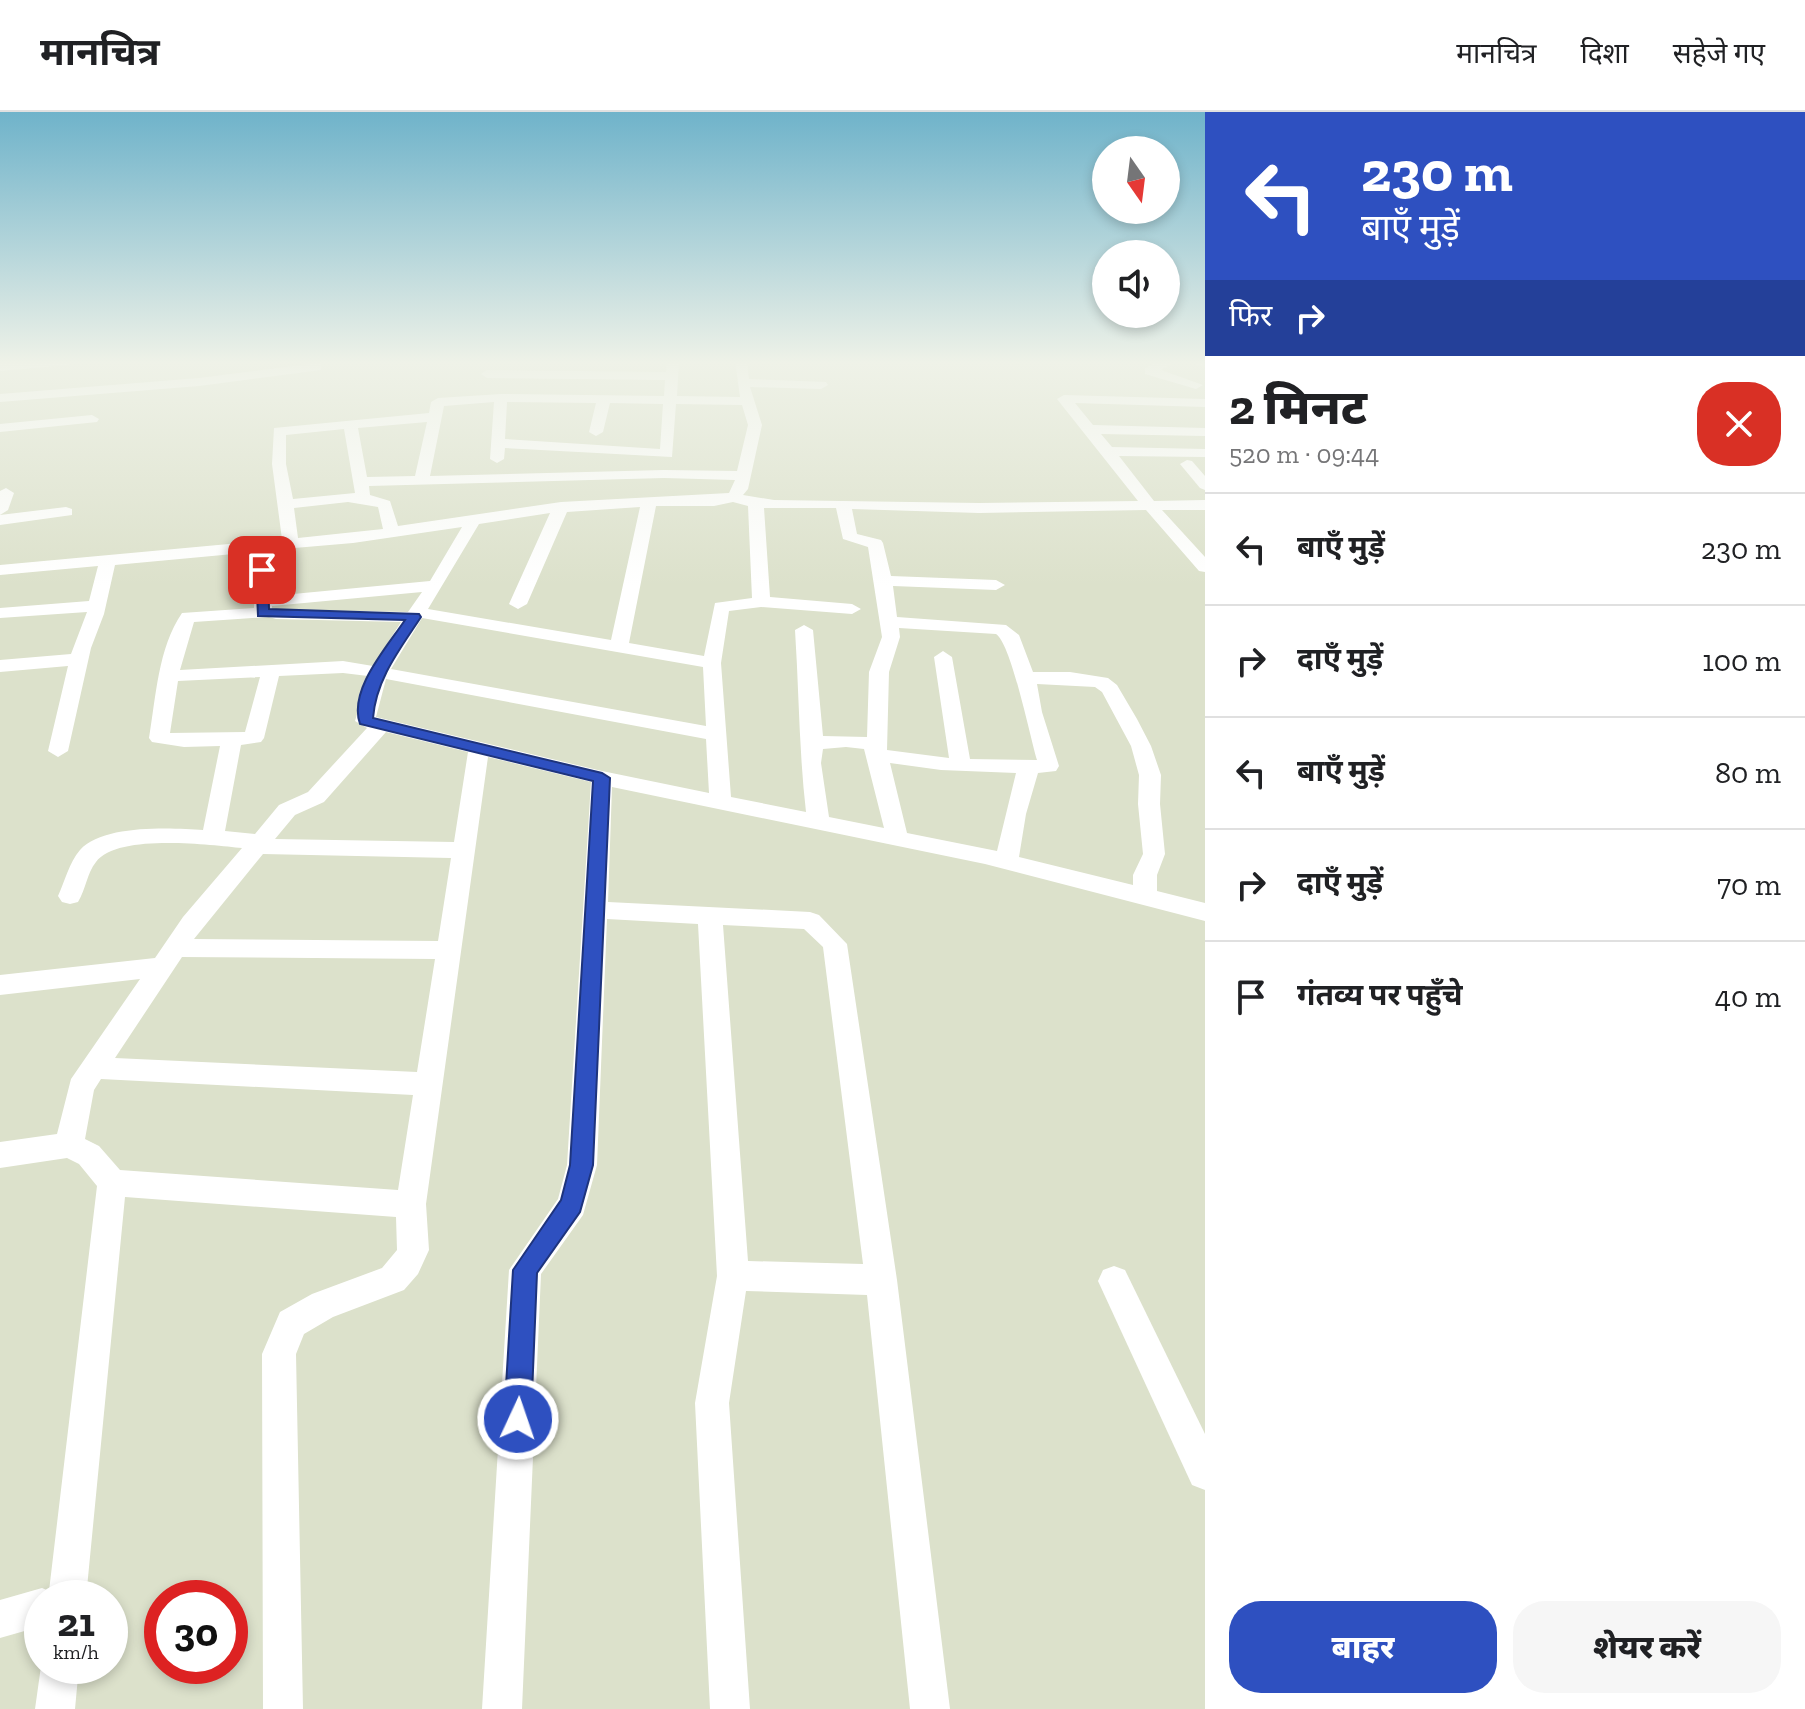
<!DOCTYPE html>
<html lang="hi">
<meta charset="utf-8">
<style>
body{margin:0;font-family:"Zilla Slab","Noto Sans Devanagari",serif;background:#f6f6f6;color:#202124;height:100vh;display:flex;flex-direction:column;font-size:30px;white-space:nowrap}
*{box-sizing:border-box;margin:0}
p{font-size:26px;color:#757577}
.icon{flex:none;width:44px;height:44px;fill:none;stroke:currentColor;stroke-width:2;stroke-linecap:round;stroke-linejoin:round}
.map{position:relative;flex:1;overflow:hidden}
.drawer{display:flex;flex-direction:column;background:#fff;width:600px}
.drawer>*{flex:none}
.banner{background:#2e50c0;color:#fff;overflow:hidden}
.needle{width:52px;rotate:166deg}
.fabs{position:absolute;left:1092px;top:24px;display:grid;gap:16px}
.fabs a{display:grid;place-items:center;width:88px;height:88px;border-radius:50%;background:#fff;box-shadow:0 4px 12px #0003;font-size:40px}
.speed{position:absolute;left:24px;top:1468px;display:flex;gap:16px;font-size:40px;font-weight:700;text-align:center}
.speed>*{display:grid;place-content:center;width:104px;height:104px;border-radius:50%;background:#fff;box-shadow:0 4px 12px #0003;line-height:1}
.speed small{font-size:20px;font-weight:400}
.speed .limit{border:12px solid #d22;background:#fff;color:#111}
.pin{position:absolute;display:grid;place-items:center;width:68px;height:68px;color:#fff;margin:-34px;border-radius:16px;box-shadow:0 4px 12px #0006}
.me{position:absolute;width:88px;margin:-44px;rotate:3deg;stroke-linejoin:round;filter:drop-shadow(0 0 6px #0008)}
.turn{display:flex;align-items:center;gap:28px;height:168px;padding:0 24px;font-size:36px}
.turn .icon{width:104px;height:104px;stroke-width:2.5}
.turn b{display:block;font-size:56px;line-height:68px}
.then{display:flex;align-items:center;height:76px;padding:0 24px;background:#0003;gap:16px;font-size:30px}
.round{display:grid;place-items:center;flex:none;width:84px;height:84px;border-radius:32px;background:#f6f6f6}
.summary{display:flex;align-items:center;justify-content:space-between;height:136px;padding:0 24px}
h1{font-size:48px;font-weight:800;line-height:60px}
.button{display:flex;gap:16px;margin-top:auto;padding:16px 24px}
.button a{flex:1;height:92px;border-radius:32px;background:#2e50c0;color:#fff;font-size:32px;font-weight:800;line-height:92px;text-align:center}
.button a+a{background:#f6f6f6;color:#202124}
ul{padding:0;list-style:none}
li{display:flex;align-items:center;gap:24px;height:112px;padding:0 24px;border-top:2px solid #e0e0e0}
li div{flex:1}
li b{display:block;font-size:30px}
li em{font-style:normal}
header{display:flex;align-items:center;gap:48px;box-sizing:border-box;height:112px;padding:0 40px;background:#fff;border-bottom:2px solid #e0e0e0}
header strong{font-size:38px}
nav{display:flex;gap:44px;margin-inline-start:auto;font-size:28px}
main{display:flex;flex:1;min-height:0}
.map>svg:first-child{display:block}
</style>
<header>
<strong>मानचित्र</strong>
<nav><a>मानचित्र</a><a>दिशा</a><a>सहेजे गए</a></nav>
</header>
<main>
<div class="map">
<svg width="1205" height="1597" viewBox="0 0 1205 1597">
<rect width="100%" height="100%" fill="#dce1cb"/>
<g fill="none" stroke-linecap="round" stroke-linejoin="round">
<g fill="#fff" fill-rule="evenodd">
<path d="M24,249H74L68,253L0,259V251Z"/>
<path d="M667,249H679L677,284L740,285L735,249H747L749,267L826,270L828,273L821,277L750,275L762,313L748,377L743,383L774,388L979,391L1138,389L1057,287L1064,283L1205,287V295L1075,291L1093,313L1205,316V324L1101,322L1112,335L1205,337V345L1119,344L1154,389L1205,388V398H1162L1205,445V460L1199,459L1146,398L979,401L852,397L857,422L881,428L883,431L891,464L996,468L1005,473L996,478L893,474L897,505L1006,513L1019,523L1033,560H1070L1108,566L1117,573L1137,607L1151,634L1161,663L1160,692L1165,742L1157,763V779L1205,791V809L985,752L612,675L608,790L810,800L819,803L847,832L897,1168L950,1597H910L867,1183L746,1179L729,1291L750,1597H710L695,1291L717,1164L698,812L607,807L597,1053L583,1103L541,1162L522,1597H482L509,1158L558,1087L567,1053L591,670L488,645L426,1092L429,1138L418,1162L404,1178L333,1205L304,1222L296,1242L303,1597H263L262,1242L280,1200L312,1182L382,1156L397,1138L396,1105L125,1085L86,1486H42V1514L0,1526V1488L42,1476L49,1479L97,1074L79,1052L67,1046L0,1056V1030L57,1022L71,967L140,867L0,883V863L155,846L183,805L242,736C210,733 117,721 96,750C87,761 86,777 78,790L70,792L62,790L58,784C65,769 69,751 80,738C103,712 172,716 203,718L220,634L184,635L152,630L149,626C156,585 158,536 182,501L254,496L255,440L115,453L104,502L91,536L68,639L58,645L48,639L68,554L0,560V548L71,542L87,500L0,506V496L89,489L98,454L0,463V453L282,427L272,352L274,316L429,301L431,290L438,286L501,282L664,284L665,268L487,266L481,262L487,258L666,260ZM494,290L490,347L497,351L504,347L505,336L672,345L676,292L742,293L748,313L737,359L664,358L430,364L444,294ZM507,290L596,291L589,320L596,324L603,320L610,291L663,292L660,337L505,327ZM427,310L415,364L367,365L358,316ZM344,317L355,381L293,387L286,352V323ZM664,366L735,368L729,381L561,390L398,414L390,389L370,383L369,374ZM348,390L378,395L383,417L298,426L294,396ZM733,390L748,394L752,486L715,491L704,544L629,531L656,394H714ZM640,395L611,528L428,497L479,412L550,401L509,492L518,497L527,492L567,400ZM764,396H836L843,427L868,435L882,525L869,560L867,625L823,624L813,518L804,513L795,518C799,579 799,640 806,700L731,685L721,551L729,499L761,495L852,502L861,497L852,492L770,485ZM462,415L430,469L272,484L271,438L353,431ZM422,480L408,500L272,498V494ZM269,505L276,507L401,510L373,554L343,549L180,558L194,510ZM422,506L703,555L706,614L391,557ZM899,516L996,522C1011,531 1030,625 1037,648L970,647L952,545L943,539L934,545L949,646L887,638L889,560L900,525ZM343,561L368,564L355,609L367,616L308,680L279,693L255,722L225,719L241,633L261,630L264,626L279,564ZM260,565L245,620L170,621L178,569ZM386,567L706,627L709,681L602,659L376,605ZM1037,572L1095,575L1102,580L1131,634L1139,663L1138,692L1143,742L1133,763V773L1019,745L1026,702L1038,661L1056,659L1059,654L1042,600ZM386,620L468,640L454,730L275,727L295,703L324,690ZM846,635L864,637L884,716L829,705L821,651L823,637ZM890,651L941,658L1016,661L997,739L907,721ZM263,742L451,746L438,829L194,827ZM723,813L804,817L823,835L863,1152L748,1149ZM182,845L435,847L417,960L115,946ZM101,967L413,983L398,1078L120,1058L99,1034L85,1027L94,978Z"/>
<path d="M1160,249H1176L1161,258L1203,273L1196,277L1145,262V256Z"/>
<path d="M1192,249H1205V255L1194,252Z"/>
<path d="M317,251L321,252V258L199,274L0,290V282L199,266Z"/>
<path d="M92,303L99,307L97,310L0,320V312Z"/>
<path d="M1187,348L1192,349L1205,364V378L1200,376L1180,352Z"/>
<path d="M6,376L14,381L8,398L0,403V379Z"/>
<path d="M66,395L72,397V403L0,413V403Z"/>
<path d="M1114,1154L1125,1158L1205,1322V1378L1192,1373L1098,1169L1103,1158Z"/>
<path d="M42,1547V1554H79L75,1597H35Z"/>
</g>
</g>
<linearGradient id="sky" x2="0" y2="1"><stop stop-color="#6fb3ca"/><stop offset="0.53" stop-color="#eff2e8"/><stop offset="1" stop-color="#eff2e8" stop-opacity="0"/></linearGradient>
<rect width="1205" height="473" fill="url(#sky)"/>
<path fill="#2e50c0" stroke="#1e347d" stroke-width="2" d="M262,454L268,458L269,497L419,502L421,505C400,537 376,567 373,606L602,661L610,666L593,1053L580,1100L537,1161L531,1307L527,1317L518,1321L508,1317L504,1307L513,1158L561,1088L570,1053L593,669L360,612C348,578 387,535 405,508L258,504L256,458Z"/>
</svg>
<div class="fabs">
<a><svg class="needle" viewBox="-14 -14 28 28"><path d="M0-13l5 13h-10z" fill="#e53935"/><path d="M0 13l5-13h-10z" fill="#757577"/></svg></a>
<a><svg class="icon" aria-label="sound" viewBox="0 0 24 24"><path d="M4 9h4l5-4v14l-5-4H4zM17 9q2 3 0 6"/></svg></a>
</div>
<div class="speed"><div>21<small>km/h</small></div><div class="limit">30</div></div>
<div class="pin" style="left:262px;top:458px;background:#d93025"><svg class="icon" aria-label="arrive" viewBox="0 0 24 24"><path d="M6 21V4h12l-3 4 3 4H6"/></svg></div>
<svg class="me" style="left:518px;top:1307px" viewBox="-20 -20 40 40"><circle r="17" fill="#2e50c0" stroke="#fff" stroke-width="3"/><path d="M0-11L8 9 0 5-8 9z" fill="#fff"/></svg>
</div>
<section class="drawer">
<div class="banner">
<div class="turn"><svg class="icon" aria-label="left" viewBox="0 0 24 24"><path d="M17 20v-9H6M10 6l-5 5 5 5"/></svg><div><b>230 m</b>बाएँ मुड़ें</div></div>
<div class="then">फिर<svg class="icon" aria-label="right" viewBox="0 0 24 24"><path d="M7 20v-9h11M14 6l5 5-5 5"/></svg></div>
</div>
<div class="summary"><div><h1>2 मिनट</h1><p>520 m · 09:44</p></div><a class="round" style="background:#d93025;color:#fff"><svg class="icon" aria-label="close" viewBox="0 0 24 24"><path d="M6 6l12 12M18 6L6 18"/></svg></a></div>
<ul>
<li><svg class="icon" aria-label="left" viewBox="0 0 24 24"><path d="M17 20v-9H6M10 6l-5 5 5 5"/></svg><div><b>बाएँ मुड़ें</b></div><em>230 m</em></li>
<li><svg class="icon" aria-label="right" viewBox="0 0 24 24"><path d="M7 20v-9h11M14 6l5 5-5 5"/></svg><div><b>दाएँ मुड़ें</b></div><em>100 m</em></li>
<li><svg class="icon" aria-label="left" viewBox="0 0 24 24"><path d="M17 20v-9H6M10 6l-5 5 5 5"/></svg><div><b>बाएँ मुड़ें</b></div><em>80 m</em></li>
<li><svg class="icon" aria-label="right" viewBox="0 0 24 24"><path d="M7 20v-9h11M14 6l5 5-5 5"/></svg><div><b>दाएँ मुड़ें</b></div><em>70 m</em></li>
<li><svg class="icon" aria-label="arrive" viewBox="0 0 24 24"><path d="M6 21V4h12l-3 4 3 4H6"/></svg><div><b>गंतव्य पर पहुँचे</b></div><em>40 m</em></li>
</ul>
<div class="button"><a>बाहर</a><a>शेयर करें</a></div>
</section>
</main>
